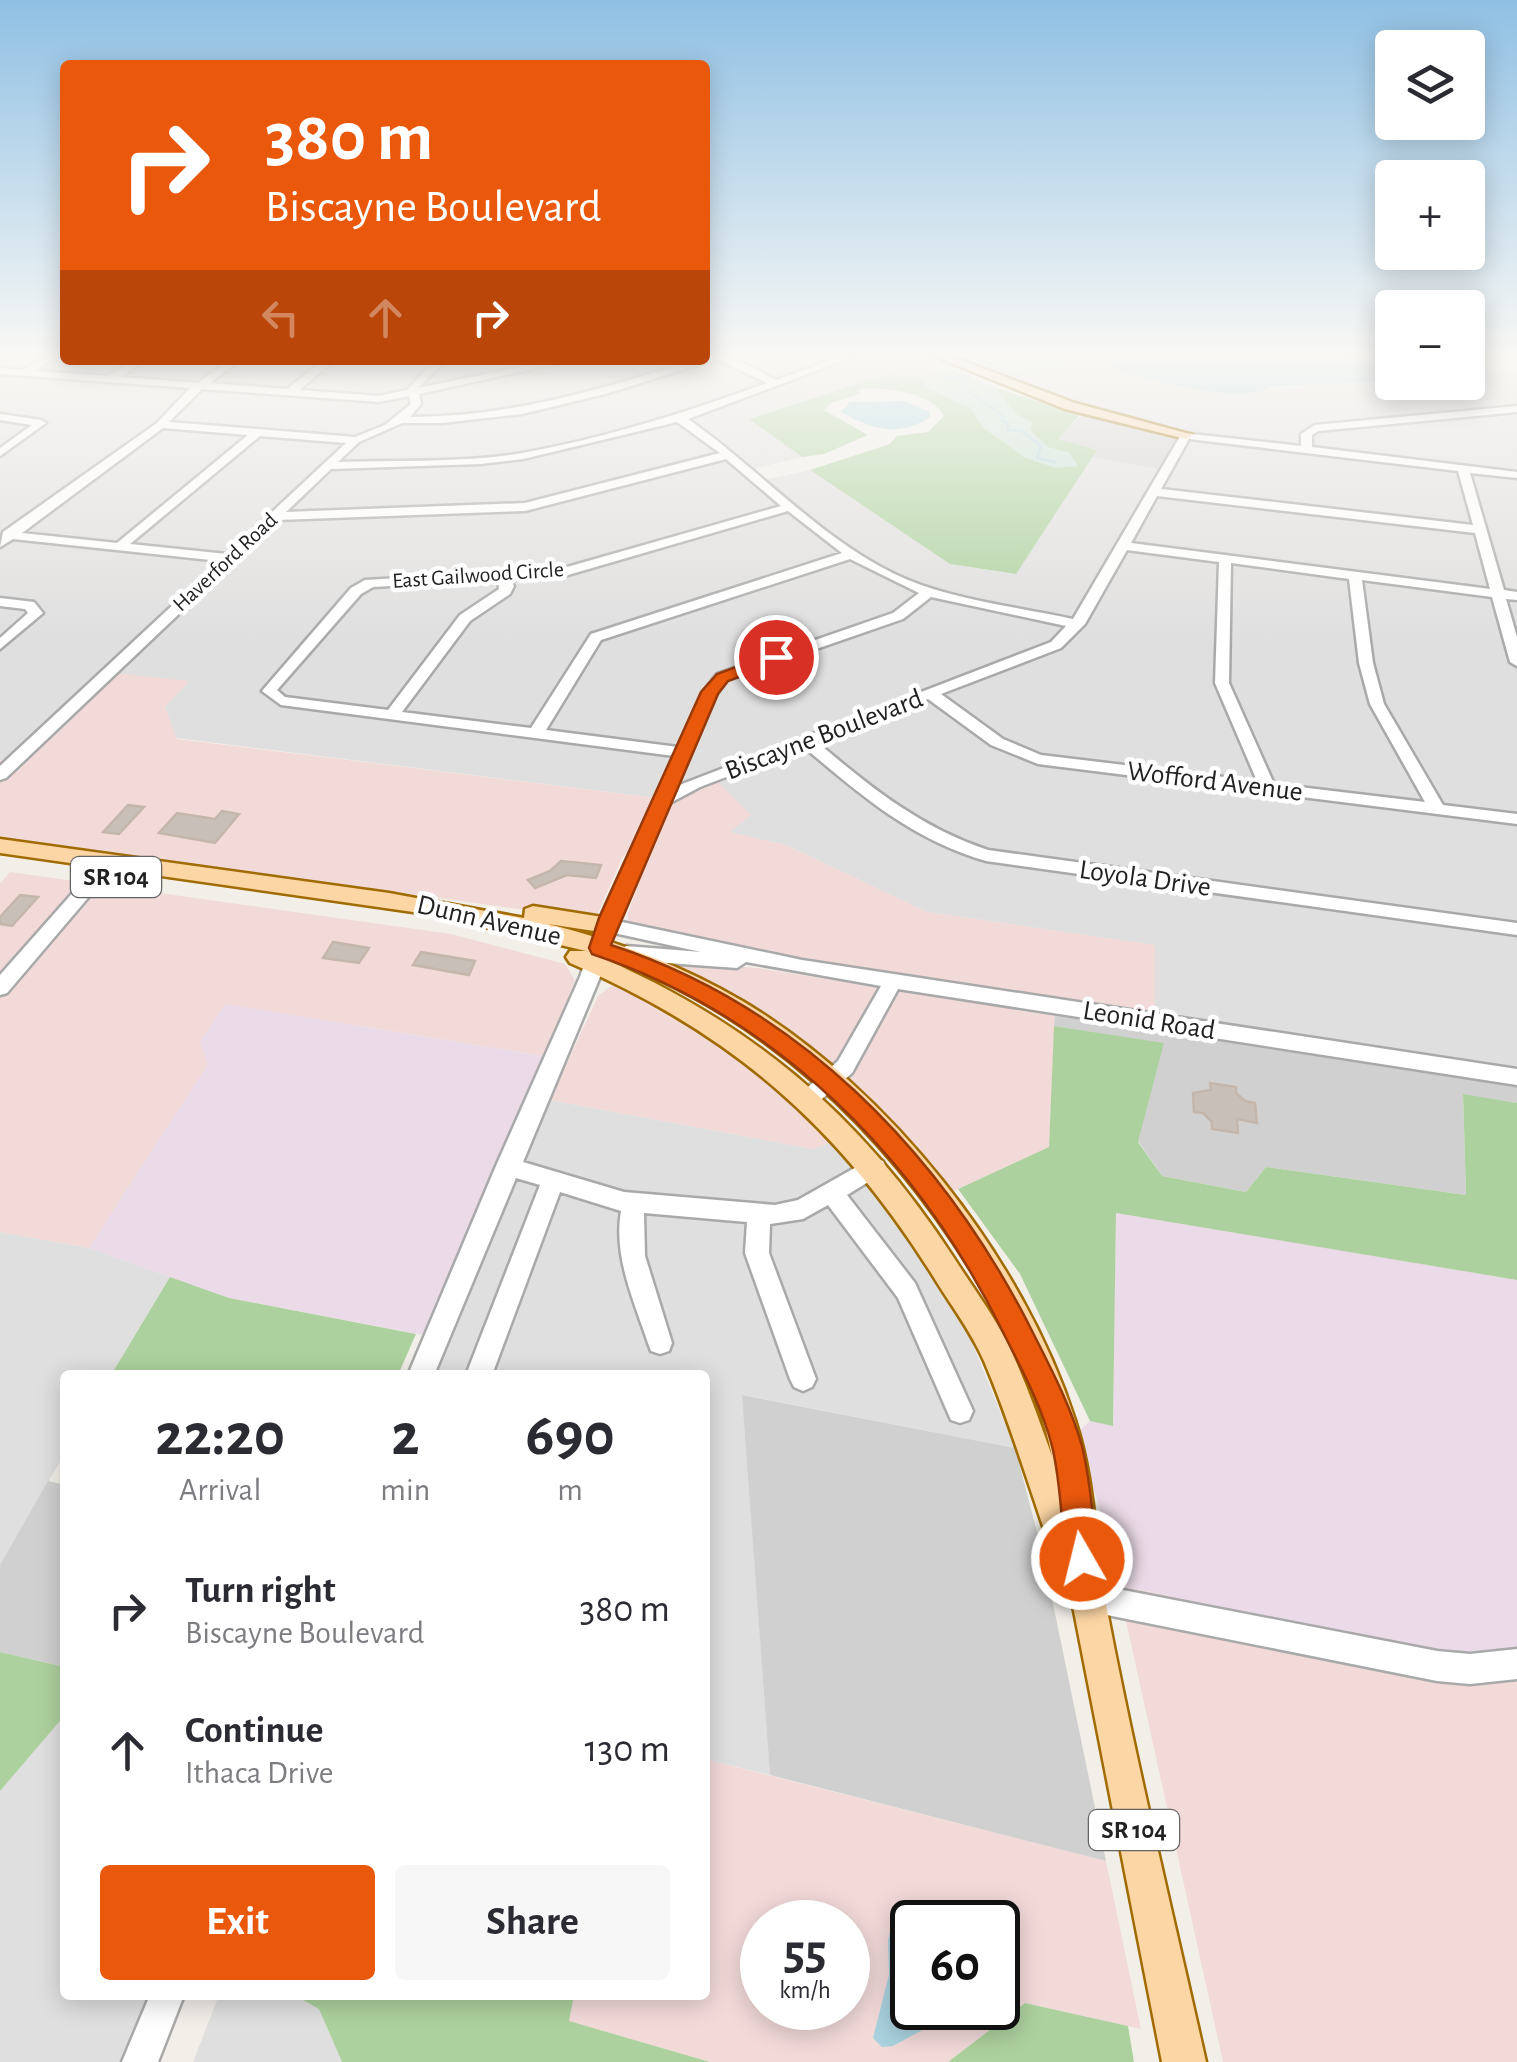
<!DOCTYPE html>
<meta charset="utf-8">
<style>
body{margin:0;font-family:"Alegreya Sans",sans-serif;background:#f7f7f7;color:#2b2b33;height:100vh;display:flex;flex-direction:column;font-size:38px;white-space:nowrap}
*{box-sizing:border-box;margin:0}
p{font-size:32px;color:#7c7c81}
.icon{flex:none;width:55px;height:55px;fill:none;stroke:currentColor;stroke-width:2;stroke-linecap:round;stroke-linejoin:round}
.map{position:relative;flex:1;overflow:hidden}
.drawer{position:absolute;left:60px;top:1370px;width:650px;height:630px;display:flex;flex-direction:column;background:#fff;border-radius:10px;box-shadow:0 5px 25px #0003}
.drawer>*{flex:none}
.top-card{position:absolute;left:60px;top:60px;width:650px;height:305px;border-radius:10px;box-shadow:0 5px 25px #0003;background:#ea580c;color:#fff;overflow:hidden}
.controls{position:absolute;left:1375px;top:30px;display:grid;gap:20px}
.controls a{display:grid;place-items:center;width:110px;height:110px;border-radius:10px;background:#fff;box-shadow:0 5px 25px #0003;font-size:50px}
.speed{position:absolute;left:740px;top:1900px;display:flex;gap:20px;font-size:50px;font-weight:700;text-align:center}
.speed>*{display:grid;place-content:center;width:130px;height:130px;border-radius:50%;background:#fff;box-shadow:0 5px 25px #0003;line-height:1}
.speed small{font-size:25px;font-weight:400}
.speed .limit{border:5px solid #111;border-radius:15px;background:#fff;color:#111}
.pin{position:absolute;display:grid;place-items:center;width:85px;height:85px;color:#fff;margin:-42px;border:5px solid #fff;border-radius:50%;box-shadow:0 2px 10px #0007}
.me{position:absolute;width:110px;margin:-55px;rotate:352deg;stroke-linejoin:round;filter:drop-shadow(0 0 8px #0008)}
.turn{display:flex;align-items:center;gap:35px;height:210px;padding:0 40px;font-size:45px}
.turn .icon{width:130px;height:130px;stroke-width:2.5}
.turn b{display:block;font-size:70px;line-height:85px}
.lanes{display:flex;align-items:center;height:95px;padding:0 40px;background:#0003;justify-content:center;gap:50px;direction:ltr}
.lanes .off{opacity:.35}
.eta{display:flex;justify-content:space-evenly;align-items:center;height:170px;text-align:center}
.eta b{font-size:60px;font-weight:700;line-height:70px}
.action{display:flex;gap:20px;margin-top:auto;padding:20px 40px}
.action a{flex:1;height:115px;border-radius:10px;background:#ea580c;color:#fff;font-size:40px;font-weight:700;line-height:115px;text-align:center}
.action a+a{background:#f7f7f7;color:#2b2b33}
ul{padding:0;list-style:none}
li{display:flex;align-items:center;gap:30px;height:140px;padding:0 40px}
li div{flex:1}
li b{display:block;font-size:38px}
li em{font-style:normal}
.map>svg:first-child{display:block}
</style>
<div class="map">
<svg width="1517" height="2062" viewBox="0 0 1517 2062">
<rect width="100%" height="100%" fill="#f2efe9"/>
<g fill="#e0dfdf">
<path d="M0,355H65V360H705V355H928L955,366L921,377L885,375L750,419L802,457L753,469L764,480L810,470L950,564L1015,574L1092,457L1162,470L1064,635L1034,652L660,792L657,798L176,738L165,707L188,681L10,761L0,760Z"/>
<path d="M946,355H971L964,359L1018,378L1069,362H1105L1118,371L1215,392L1392,381L1468,382V371H1517V472L1287,447L1168,428L1019,385Z"/>
<path d="M1198,440L1517,478V1067L1155,1012L1154,945L927,912L786,845L729,832L716,780L1051,653L1072,640L1187,443Z"/>
<path d="M550,1100L813,1149L840,1139L921,1245L966,1328L1015,1448L743,1395L770,1775L705,1759V1375H431L528,1137Z"/>
<path d="M0,1232L89,1248L170,1277L111,1375H65V1453L0,1565Z"/>
<path d="M65,1715V1995H154L127,2062H0V1791Z"/>
<path d="M219,1995H294L319,2009L342,2062H193Z"/>
</g>
<g fill="#f2dad9" fill-rule="evenodd">
<path d="M105,672L189,681L165,707L177,739L657,798L642,834L622,858L598,913L584,918L0,838V760L10,761Z"/>
<path d="M716,780L751,815L730,832L786,845L927,912L1155,945V1012L742,949L630,925L627,916L666,808L680,795Z"/>
<path d="M10,872L451,934L565,964L575,980L544,1056L355,1025L209,1063L89,1248L0,1232V883Z"/>
<path d="M662,961L758,968L1055,1016L1049,1147L947,1194L916,1155Z"/>
<path d="M622,985L705,1029L840,1139L813,1149L550,1100L598,996L611,986Z"/>
<path d="M1118,1585L1437,1653L1485,1655L1517,1649V2062H1223Z"/>
<path d="M705,1759L1106,1861L1141,2029L1025,2003L948,2062H710L568,2021L574,1995H705ZM762,1922H848V2008H762ZM912,1922H998V2008H912Z"/>
</g>
<g fill="#ebdbe8">
<path d="M225,1004L544,1056L429,1336L229,1298L89,1248L208,1064L200,1042Z"/>
<path d="M1116,1212L1517,1280V1649L1485,1655L1437,1653L1118,1585L1099,1505L1075,1435L1090,1421L1113,1425Z"/>
</g>
<g fill="#d0d0d0">
<path d="M1083,414L1173,435L1179,440L1162,470L1092,457L1096,451L1057,439Z"/>
<path d="M1055,1016L1517,1087V1103L1463,1095L1466,1195L1266,1167L1246,1192L1162,1176L1138,1141L1163,1044L1054,1026Z"/>
<path d="M742,1395L1015,1448L1043,1555L1106,1861L770,1775Z"/>
<path d="M48,1481L65,1485V1667L0,1652V1565Z"/>
</g>
<g fill="#add19e">
<path d="M885,375L921,377L925,387L971,408L983,427L1026,458L1070,453L1048,448L1030,430L1032,423L1017,415L994,387L1080,415L1058,439L1097,450L1016,574L950,564L810,470L890,444L897,436L928,432L944,416C932,392 884,387 859,389L860,394L831,403L824,410L868,435L824,454L802,457L749,419Z"/>
<path d="M1054,1026L1164,1043L1138,1142L1162,1176L1246,1192L1266,1167L1466,1195L1463,1094L1517,1103V1280L1116,1213L1113,1426L1090,1421L1020,1274L958,1189L1049,1147Z"/>
<path d="M170,1277L229,1298L416,1334L398,1375H111Z"/>
<path d="M0,1652L65,1667V1715L0,1791Z"/>
<path d="M294,1995H574L569,2021L710,2062H342L319,2009Z"/>
<path d="M1025,2003L1128,2026L1134,2062H948Z"/>
</g>
<g fill="#c6e0d4">
<path d="M971,355H1050L1055,359L1105,362H1069L1018,378L962,360Z"/>
<path d="M950,367L994,387L1017,415L1032,423L1030,431L1048,447L1070,453L1078,466L1056,468L1026,458L983,427L971,408L925,387L921,377Z"/>
</g>
<g fill="#aad3df">
<path d="M1392,355V381L1270,387C1237,406 1154,379 1117,371L1110,363L1048,356Z"/>
<path d="M904,401L930,412V417C900,438 870,429 841,412L850,402Z"/>
<path d="M891,1928H912V2008H963L893,2046L882,2047L873,2038L889,1975L888,1940Z"/>
</g>
<g fill="none" stroke-linecap="round" stroke-linejoin="round">
<g stroke="#aad3df" stroke-width="2.5">
<path d="M974,355L972,359L993,364L990,369"/>
<path d="M970,376L946,377L965,382L964,388L1004,417L1001,420L1008,423V430L1022,431L1041,446L1037,458L1055,462"/>
</g>
</g>
<g fill="#c7bfb8" stroke="#c4b6ab" stroke-width="2.5">
<path d="M128,805L144,807L119,834L103,832Z"/>
<path d="M222,811L239,814L215,843L159,833L177,813L215,819Z"/>
<path d="M561,861L601,865L596,878L567,875L535,888L528,880L550,871Z"/>
<path d="M20,895L38,897L12,926L0,924V917Z"/>
<path d="M333,942L369,948L359,963L323,958Z"/>
<path d="M421,952L475,961L469,975L413,965Z"/>
<path d="M1210,1083L1236,1087V1093L1245,1101L1255,1103L1257,1123L1237,1119L1238,1133L1212,1129V1122L1203,1113L1194,1112L1193,1093L1211,1090Z"/>
</g>
<g fill="none" stroke-linecap="round" stroke-linejoin="round">
<defs>
<g id="minor">
<path d="M48,355H59L35,371L109,376L133,360H145L121,377L198,383L229,360H240L210,383L287,389L324,360H335L299,390L379,396L407,390L435,360H446L418,388L554,360H573L419,394L421,404L410,417C508,417 601,390 694,360H705V356C730,351 754,369 776,380L845,355H858L688,419C761,470 825,545 908,580C960,601 1018,607 1073,619L1182,433L1301,446V434L1315,425L1517,406V412L1318,431L1312,435V447L1517,472V478L1470,473L1504,590L1517,592V600L1506,599L1517,637V666L1510,662L1492,597L1362,580L1373,663L1384,704L1443,805L1517,814V824L1038,764L991,745L928,699L817,742C870,787 921,828 988,850L1517,923V935L986,861C913,840 860,795 804,747L700,787L670,803L617,921L802,960L1517,1069V1085L898,989L852,1073L816,1104H802L798,1098L802,1092L838,1061L881,986L746,962L737,968L626,960L617,953L626,946L701,952L614,933L600,977L523,1162L624,1192L775,1205L798,1200L867,1161L875,1158L883,1161L886,1167L883,1173L847,1195L915,1283L973,1411L969,1420L960,1423L951,1420L898,1298L828,1205L803,1219L770,1224L769,1253L816,1379L812,1387L803,1391L794,1387L790,1379L745,1253L747,1222L644,1213L645,1256L672,1343L669,1351L660,1354L651,1351L648,1343C634,1301 613,1256 621,1211L560,1192L492,1375H466L540,1185L516,1178L434,1375H408L496,1166L580,977L600,918L674,756L281,705L262,691L351,588L365,580L560,569L781,506L726,459L525,511L278,520L6,778L0,780V766L220,561L13,539L0,547L3,532L157,423L190,388L0,374V368L23,370ZM717,359L767,383C688,412 606,438 523,453C463,463 399,460 338,462L359,442L402,423H442L522,414L605,394ZM202,389L379,402L409,396L411,404L385,425L355,437L169,422ZM677,422L720,453L525,503L286,512L331,469L480,464L523,459ZM163,428L248,435L117,543L22,533ZM260,436L346,443L227,554L130,544ZM1189,439L1458,471L1473,525L1161,489ZM1157,496L1475,533L1490,589L1131,543ZM788,511L842,553L591,634L531,728L402,712L470,621L510,594L514,586L511,580L561,577ZM1127,550L1219,562L1215,683L1257,781L1041,755L1003,739L941,694L1061,648L1085,624ZM850,559L919,593L893,613L717,674L703,692L678,747L546,730L601,640ZM1231,563L1349,579L1359,663L1370,704L1425,802L1274,784L1229,683ZM498,580L499,589L460,615L388,710L285,697L277,690L361,594L373,587ZM931,597L1066,626L1051,642L677,786L717,693L727,680L903,619Z"/>
<path d="M0,414L41,420L46,423L0,456V448L32,425L0,420Z"/>
<path d="M0,598L34,602L43,613L0,649V638L28,613L25,609L0,606Z"/>
<path d="M98,869L107,875L104,879L7,993L0,995V975L92,871Z"/>
<path d="M1087,1583L1437,1651L1470,1654L1517,1649V1679L1470,1684L1437,1681L1087,1611L1077,1607L1073,1597L1077,1587Z"/>
<path d="M150,1995H184L158,2062H122Z"/>
</g>
<g id="major">
<path d="M931,355H947L1075,403L1193,435L1186,439L1065,409Z"/>
<path d="M0,839L389,893L524,918L525,909L533,906L615,919L618,925L607,933L548,924C617,941 683,966 744,1002C889,1089 1023,1258 1075,1420C1095,1480 1095,1543 1106,1605C1135,1758 1172,1910 1206,2062H1162L1066,1570L1059,1567L1053,1555C1030,1491 1011,1424 984,1361C971,1331 950,1304 933,1276C840,1127 731,1032 570,963L566,957L570,951H586L434,915L0,853ZM586,951C759,1006 891,1135 982,1288C1012,1340 1040,1396 1052,1456C1038,1418 1025,1379 1007,1342C992,1313 972,1286 954,1258C859,1112 748,1019 586,951Z"/>
</g>
</defs>
<use href="#minor" stroke="#a9a9a9" stroke-width="5"/>
<use href="#major" stroke="#a06b00" stroke-width="5"/>
<use href="#minor" fill="#fff" fill-rule="evenodd"/>
<use href="#major" fill="#fcd6a4" fill-rule="evenodd"/>
</g>
<linearGradient id="sky" x2="0" y2="1"><stop stop-color="#8fc0e4"/><stop offset="0.55" stop-color="#f9f8f5"/><stop offset="1" stop-color="#f9f8f5" stop-opacity="0"/></linearGradient>
<rect width="1517" height="643" fill="url(#sky)"/>
<path fill="#ea580c" stroke="#983908" stroke-width="2.5" d="M776,652L782,654V661L728,681L718,694L611,945C798,1006 938,1150 1027,1321C1047,1361 1070,1403 1082,1446C1091,1482 1093,1522 1098,1559L1093,1570L1082,1575L1071,1570L1066,1559C1061,1522 1061,1482 1052,1446C1042,1407 1022,1370 1004,1334C919,1160 778,1016 592,954L589,948L599,918L701,692L717,674Z"/>
<g text-anchor="middle" dominant-baseline="central" stroke-width="9" stroke-linejoin="round" paint-order="stroke">
<g font-size="22" fill="#222" stroke="#fff">
<text transform="translate(225 562) rotate(-43)">Haverford Road</text>
<text transform="translate(478 575) rotate(-4)">East Gailwood Circle</text>
</g>
<g fill="#fff" stroke="#646464" stroke-width="2.5">
<rect x="71" y="857" width="90" height="40" rx="8"/>
<rect x="1089" y="1810" width="90" height="40" rx="8"/>
</g>
<g font-size="25" font-weight="bold" fill="#222">
<text x="116" y="877">SR 104</text>
<text x="1134" y="1830">SR 104</text>
</g>
<g font-size="28" fill="#222" stroke="#fff">
<text transform="translate(824 735) rotate(-21)">Biscayne Boulevard</text>
<text transform="translate(1215 782) rotate(7)">Wofford Avenue</text>
<text transform="translate(1145 879) rotate(8)">Loyola Drive</text>
<text transform="translate(489 921) rotate(13)">Dunn Avenue</text>
<text transform="translate(1149 1021) rotate(9)">Leonid Road</text>
</g>
</g>
</svg>
<div class="controls">
<a><svg class="icon" aria-label="layers" viewBox="0 0 24 24"><path d="M12 4l9 5-9 5-9-5zM3 14l9 5 9-5"/></svg></a>
<a>+</a>
<a>−</a>
</div>
<div class="speed"><div>55<small>km/h</small></div><div class="limit">60</div></div>
<div class="pin" style="left:776px;top:657px;background:#d93025"><svg class="icon" aria-label="arrive" viewBox="0 0 24 24"><path d="M6 21V4h12l-3 4 3 4H6"/></svg></div>
<svg class="me" style="left:1082px;top:1559px" viewBox="-20 -20 40 40"><circle r="17" fill="#ea580c" stroke="#fff" stroke-width="3"/><path d="M0-11L8 9 0 5-8 9z" fill="#fff"/></svg>
<div class="top-card">
<div class="turn"><svg class="icon" aria-label="right" viewBox="0 0 24 24"><path d="M7 20v-9h11M14 6l5 5-5 5"/></svg><div><b>380 m</b>Biscayne Boulevard</div></div>
<div class="lanes"><svg class="icon off" aria-label="left" viewBox="0 0 24 24"><path d="M17 20v-9H6M10 6l-5 5 5 5"/></svg><svg class="icon off" aria-label="ahead" viewBox="0 0 24 24"><path d="M12 20V5M6 11l6-6 6 6"/></svg><svg class="icon" aria-label="right" viewBox="0 0 24 24"><path d="M7 20v-9h11M14 6l5 5-5 5"/></svg></div>
</div>
<section class="drawer">
<div class="eta">
<div><b>22:20</b><p>Arrival</p></div>
<div><b>2</b><p>min</p></div>
<div><b>690</b><p>m</p></div>
</div>
<ul>
<li><svg class="icon" aria-label="right" viewBox="0 0 24 24"><path d="M7 20v-9h11M14 6l5 5-5 5"/></svg><div><b>Turn right</b><p>Biscayne Boulevard</p></div><em>380 m</em></li>
<li><svg class="icon" aria-label="ahead" viewBox="0 0 24 24"><path d="M12 20V5M6 11l6-6 6 6"/></svg><div><b>Continue</b><p>Ithaca Drive</p></div><em>130 m</em></li>
</ul>
<div class="action"><a>Exit</a><a>Share</a></div>
</section>
</div>
